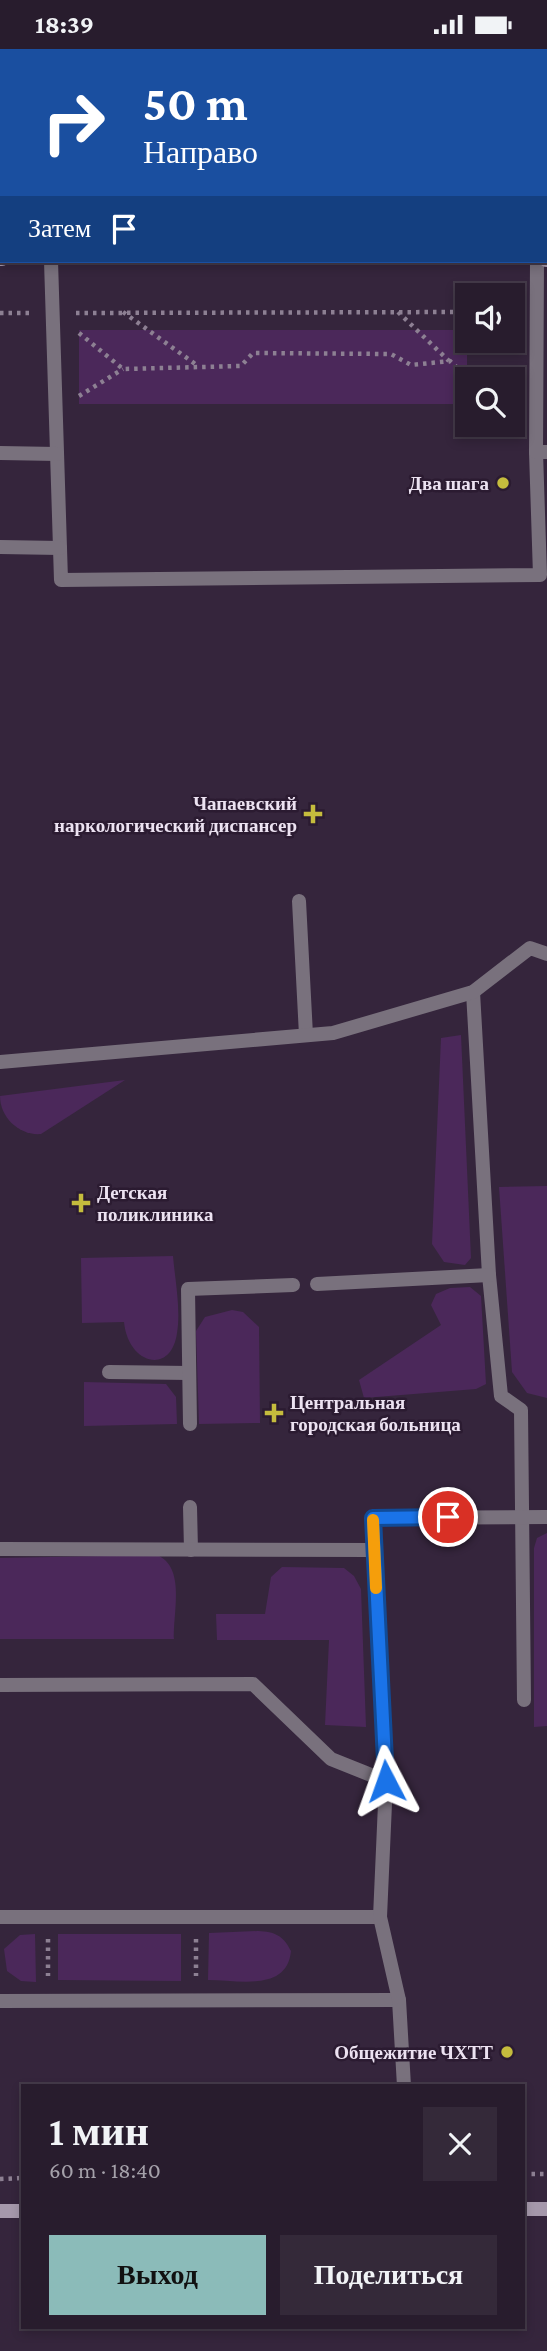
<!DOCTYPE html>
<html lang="ru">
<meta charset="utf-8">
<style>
body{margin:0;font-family:"Crimson Pro",serif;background:#342939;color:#f1f3f6;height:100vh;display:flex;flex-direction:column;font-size:26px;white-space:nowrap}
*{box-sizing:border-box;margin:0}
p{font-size:23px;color:#a5a1aa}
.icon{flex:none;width:38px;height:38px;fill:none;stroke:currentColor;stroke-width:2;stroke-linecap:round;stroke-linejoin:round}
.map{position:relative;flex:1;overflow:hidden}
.panel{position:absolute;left:21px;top:2035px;width:504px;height:245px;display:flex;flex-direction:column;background:#281c2d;border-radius:0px;box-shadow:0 4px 10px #0003,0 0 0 2px #443a49}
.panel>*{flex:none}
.hud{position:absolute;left:0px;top:0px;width:548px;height:214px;box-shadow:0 4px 10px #0003,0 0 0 2px #443a49;background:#1a4fa0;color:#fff;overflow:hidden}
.controls{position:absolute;left:455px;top:234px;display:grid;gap:14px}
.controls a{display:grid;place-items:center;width:70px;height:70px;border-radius:0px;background:#281c2d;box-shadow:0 4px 10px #0003,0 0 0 2px #443a49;font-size:35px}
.pin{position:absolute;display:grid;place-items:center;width:60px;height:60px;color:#fff;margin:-30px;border:4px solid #fff;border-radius:50%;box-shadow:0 2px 7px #0007}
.me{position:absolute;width:77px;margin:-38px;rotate:356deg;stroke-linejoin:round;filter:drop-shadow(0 0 5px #0008)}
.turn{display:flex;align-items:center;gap:24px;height:147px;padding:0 28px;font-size:32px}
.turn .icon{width:91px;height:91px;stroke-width:2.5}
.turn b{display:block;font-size:49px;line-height:60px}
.then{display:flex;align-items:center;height:66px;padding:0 28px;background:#0003;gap:14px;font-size:26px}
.round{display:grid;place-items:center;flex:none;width:74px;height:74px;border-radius:0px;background:#342939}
.summary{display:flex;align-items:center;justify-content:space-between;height:119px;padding:0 28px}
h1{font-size:42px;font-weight:600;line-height:52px}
.cta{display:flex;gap:14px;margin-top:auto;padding:14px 28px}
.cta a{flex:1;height:80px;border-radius:0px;background:#8bbbb9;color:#111;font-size:28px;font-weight:600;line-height:80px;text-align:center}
.cta a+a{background:#342939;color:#f1f3f6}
.status{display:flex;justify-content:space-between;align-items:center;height:49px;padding:0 35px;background:#281c2d;direction:ltr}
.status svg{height:19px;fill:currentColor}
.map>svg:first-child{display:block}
</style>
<div class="status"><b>18:39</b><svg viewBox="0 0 49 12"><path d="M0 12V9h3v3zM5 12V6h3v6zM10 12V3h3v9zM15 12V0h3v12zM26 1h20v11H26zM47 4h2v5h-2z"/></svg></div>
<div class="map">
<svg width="547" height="2302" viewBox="0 0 547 2302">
<rect width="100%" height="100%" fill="#35253c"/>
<g fill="#4b285a">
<rect x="79" y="281" width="388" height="74"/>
<path d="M461,986L471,1209L465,1216L444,1213L432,1195L441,989Z"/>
<path d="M125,1031L41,1085C20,1087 0,1069 0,1047Z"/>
<path d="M547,1137V1349L527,1344L512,1323L499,1138Z"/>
<path d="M173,1207C175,1231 181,1260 177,1284C171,1327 128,1315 124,1273L82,1274L81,1209Z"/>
<path d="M470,1238L481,1247L486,1335L476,1340L364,1349L359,1331L441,1276L431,1256L436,1245L450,1239Z"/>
<path d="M232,1261L243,1263L259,1278L260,1374L199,1375L196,1282L205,1268Z"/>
<path d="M84,1333L166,1335L176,1348L177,1375L84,1377Z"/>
<path d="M547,1484V1677L534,1678V1499L537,1489Z"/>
<path d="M157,1506C186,1518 173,1564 174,1590H0V1509Z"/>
<path d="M282,1518L344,1519L354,1527L361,1540L366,1678L325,1676L329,1591H217L216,1565H265L271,1528Z"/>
<path d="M258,1882C275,1883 283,1886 291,1902C287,1943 239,1931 208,1931L209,1884Z"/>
<path d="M35,1885L36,1933L21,1932L7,1922L4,1900L20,1886Z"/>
<path d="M58,1885H181V1932L58,1931Z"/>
</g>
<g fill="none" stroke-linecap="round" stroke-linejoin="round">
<g stroke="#8d8093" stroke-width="4.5" stroke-dasharray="3.5 5" stroke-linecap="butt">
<path d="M123,263L198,317"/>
<path d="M398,263L449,312"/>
<path d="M0,264H29"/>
<path d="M76,264L467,263"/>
<path d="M79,284L123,320L241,317L253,304L391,305L411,316L450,312L470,331"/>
<path d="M79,347L123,320"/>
<path d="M48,1890V1927"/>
<path d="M196,1890V1927"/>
<path d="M523,2125H547"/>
<path d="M0,2130L23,2129"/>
</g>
<g stroke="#79717d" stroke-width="14">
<path d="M51,212L61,531L540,526L536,403"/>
<path d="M537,212L536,403H547"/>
<path d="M0,404L57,405"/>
<path d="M0,498L60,499"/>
<path d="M299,852L306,986"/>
<path d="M473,943L489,1226L501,1347L521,1361L524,1651"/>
<path d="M0,1013L333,984L473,943L530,899L547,905"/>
<path d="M317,1235L489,1226"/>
<path d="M109,1323L189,1324"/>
<path d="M190,1375L188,1240L293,1236"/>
<path d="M190,1458L191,1501"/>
<path d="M1,1500L374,1501"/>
<path d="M0,1636L253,1635L331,1710L386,1732"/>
<path d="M0,1868H380"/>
<path d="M0,1952L399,1951"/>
<path d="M404,2037L399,1951L380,1868L386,1732L373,1469L547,1468"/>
</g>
<g stroke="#a598ab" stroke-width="14">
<path d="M0,210H2"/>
<path d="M546,211H547"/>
<path d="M523,2160H547"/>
<path d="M0,2162H23"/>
</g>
</g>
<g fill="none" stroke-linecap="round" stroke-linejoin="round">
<defs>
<path id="route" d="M386,1732L373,1469L448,1468"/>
</defs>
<use href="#route" stroke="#114b97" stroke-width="18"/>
<use href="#route" stroke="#1a73e8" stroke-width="12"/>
<path stroke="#f59e0b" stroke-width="12" d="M373,1471L376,1539"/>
</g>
<g fill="#c5bc3d" stroke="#2b1b31" stroke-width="2.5">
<circle cx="503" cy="434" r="7"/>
<path d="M309.5 754.5h7v7h7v7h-7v7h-7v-7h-7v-7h7z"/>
<path d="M77.5 1143.5h7v7h7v7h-7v7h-7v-7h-7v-7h7z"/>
<path d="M270.5 1353.5h7v7h7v7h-7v7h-7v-7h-7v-7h7z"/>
<circle cx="507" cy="2003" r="7"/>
</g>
<g text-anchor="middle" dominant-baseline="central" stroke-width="5" stroke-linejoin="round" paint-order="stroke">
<g font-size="19" font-weight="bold" fill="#ece2f1" stroke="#2b1b31" text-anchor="end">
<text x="489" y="434">Два шага</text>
<text x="297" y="754">Чапаевский<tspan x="297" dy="22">наркологический диспансер</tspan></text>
<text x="97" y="1143" text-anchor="start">Детская<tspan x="97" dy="22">поликлиника</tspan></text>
<text x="290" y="1353" text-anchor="start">Центральная<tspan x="290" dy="22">городская больница</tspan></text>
<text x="493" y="2003">Общежитие ЧХТТ</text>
</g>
</g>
</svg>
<div class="controls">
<a><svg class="icon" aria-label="sound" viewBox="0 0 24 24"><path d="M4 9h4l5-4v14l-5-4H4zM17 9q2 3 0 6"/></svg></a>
<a><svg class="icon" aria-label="search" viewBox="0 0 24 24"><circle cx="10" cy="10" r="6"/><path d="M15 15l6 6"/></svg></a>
</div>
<div class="pin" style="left:448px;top:1468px;background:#d93025"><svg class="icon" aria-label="arrive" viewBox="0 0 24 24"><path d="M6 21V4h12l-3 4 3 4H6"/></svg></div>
<svg class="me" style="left:386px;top:1732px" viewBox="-20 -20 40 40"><path d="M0-17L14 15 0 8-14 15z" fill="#1a73e8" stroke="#fff" stroke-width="4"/></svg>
<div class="hud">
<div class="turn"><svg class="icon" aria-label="right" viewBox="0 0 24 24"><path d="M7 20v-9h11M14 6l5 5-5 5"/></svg><div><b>50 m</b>Направо</div></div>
<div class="then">Затем<svg class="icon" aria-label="arrive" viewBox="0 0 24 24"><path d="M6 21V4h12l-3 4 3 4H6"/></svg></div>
</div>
<section class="panel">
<div class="summary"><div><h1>1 мин</h1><p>60 m · 18:40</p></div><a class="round"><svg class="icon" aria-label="close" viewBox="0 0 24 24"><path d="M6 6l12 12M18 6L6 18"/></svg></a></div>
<div class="cta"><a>Выход</a><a>Поделиться</a></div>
</section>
</div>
